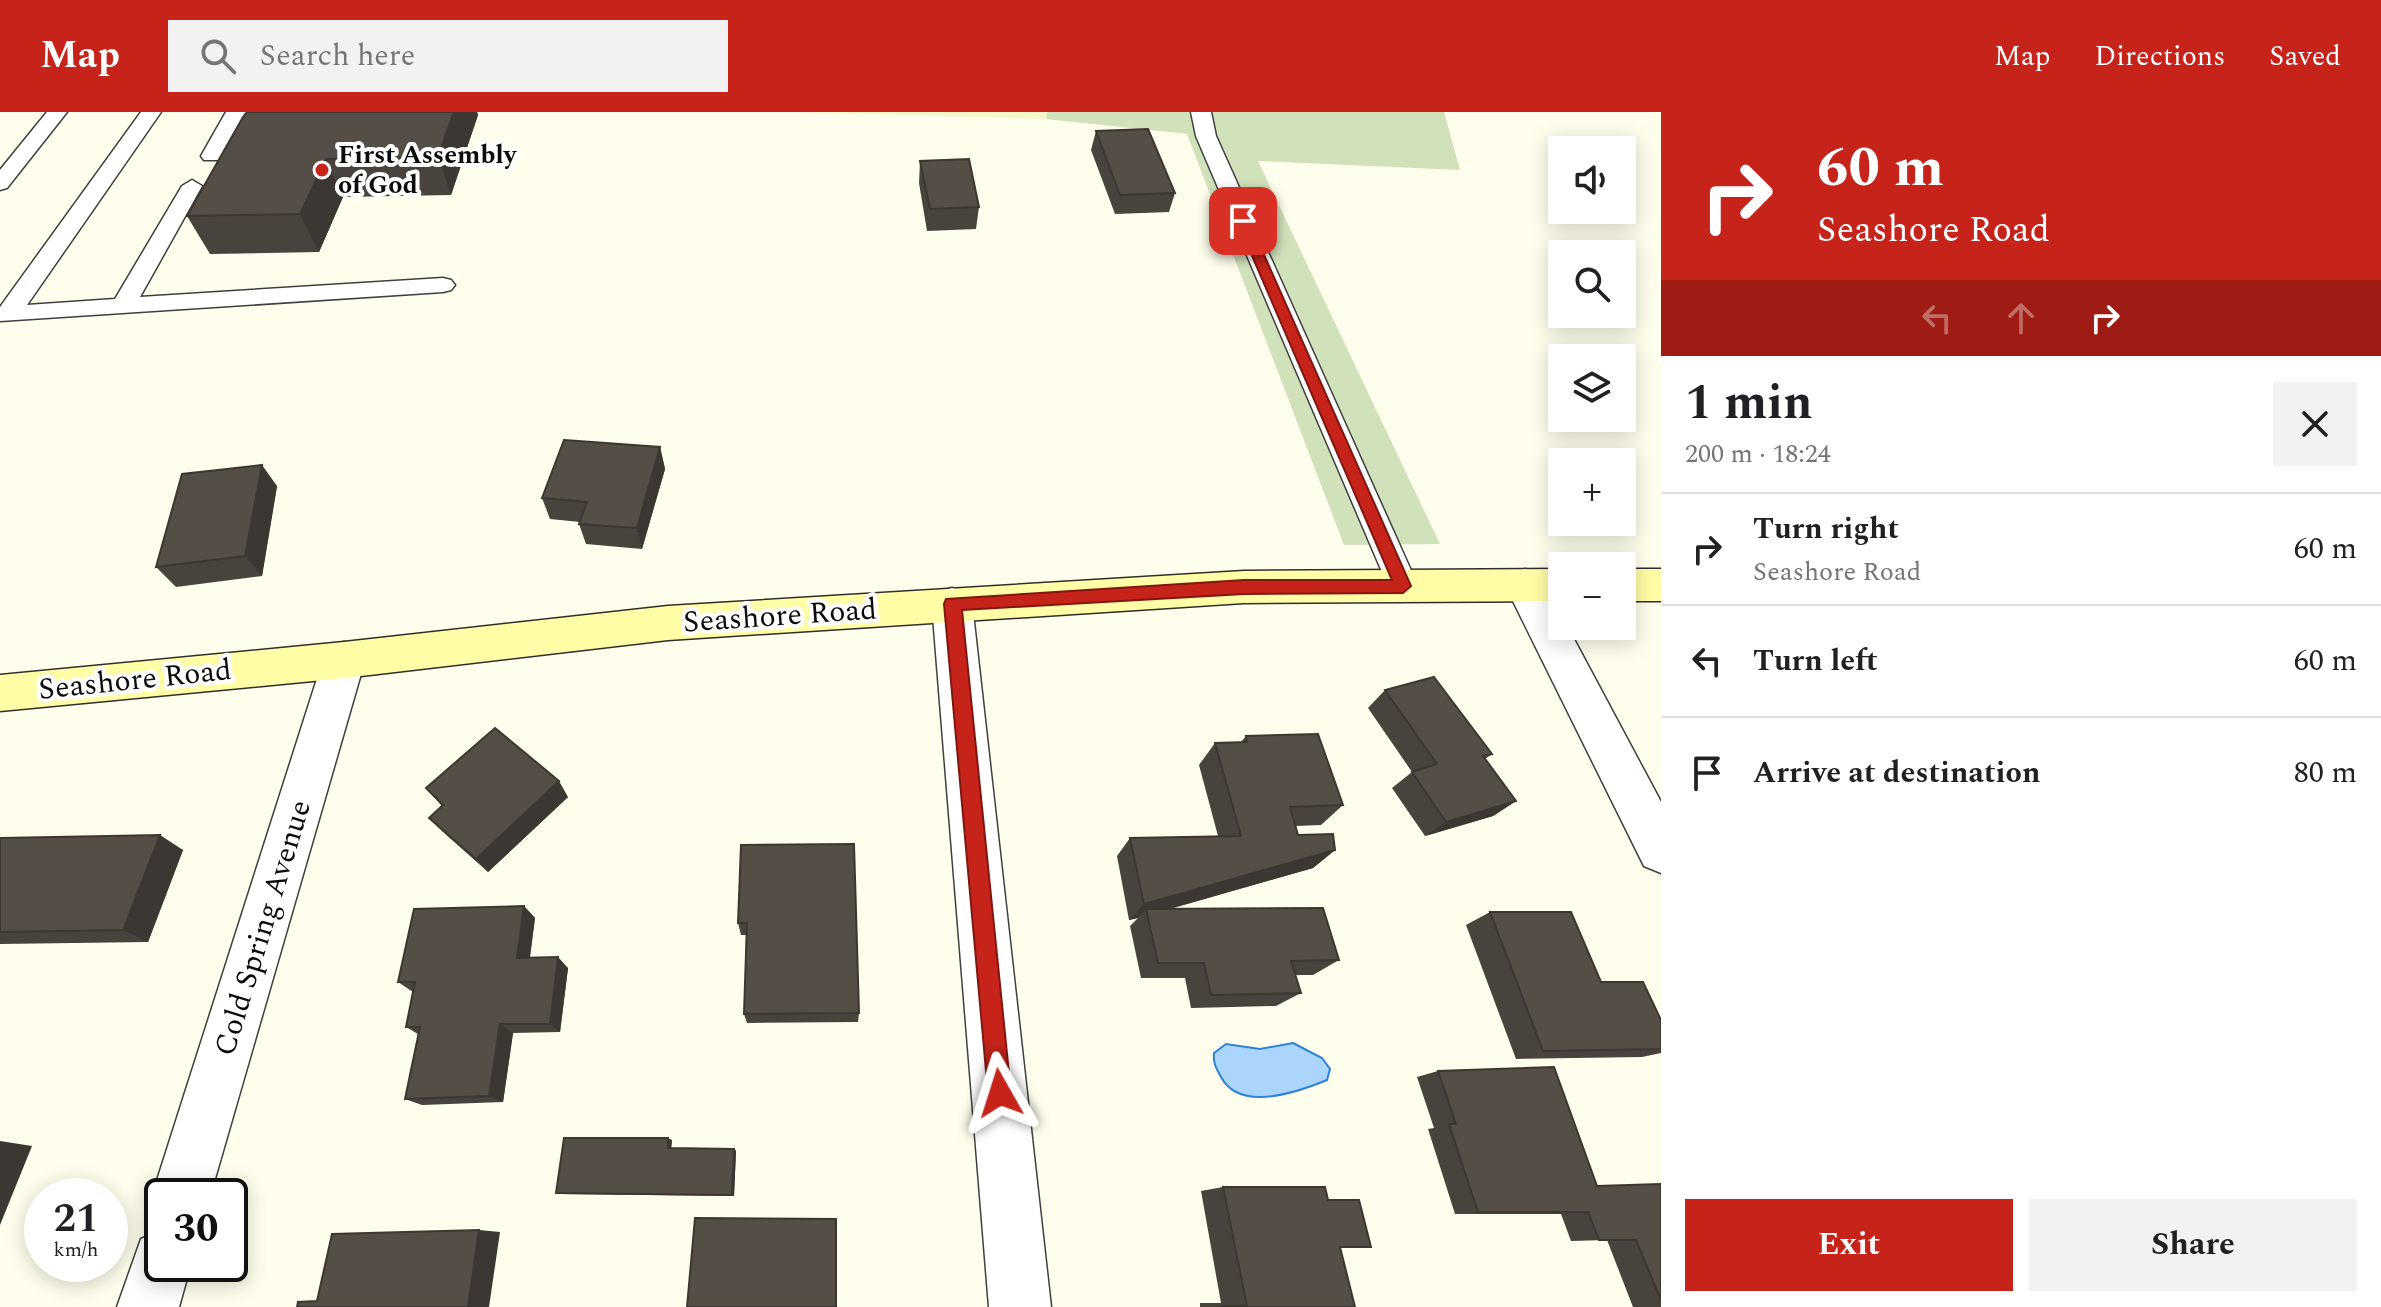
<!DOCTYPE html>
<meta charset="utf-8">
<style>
body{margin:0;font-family:Spectral,serif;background:#f2f2f2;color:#202124;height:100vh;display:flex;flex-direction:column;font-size:30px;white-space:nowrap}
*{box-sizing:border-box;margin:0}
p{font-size:26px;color:#757577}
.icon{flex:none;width:44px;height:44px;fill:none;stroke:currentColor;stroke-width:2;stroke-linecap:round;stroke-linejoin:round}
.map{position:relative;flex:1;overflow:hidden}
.side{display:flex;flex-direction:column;background:#fff;width:720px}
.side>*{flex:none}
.hud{background:#c6231a;color:#fff;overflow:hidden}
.controls{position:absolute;left:1548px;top:24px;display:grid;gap:16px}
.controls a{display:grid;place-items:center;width:88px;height:88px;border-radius:0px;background:#fff;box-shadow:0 4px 20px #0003;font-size:40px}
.speed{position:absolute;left:24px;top:1066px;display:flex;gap:16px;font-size:40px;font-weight:700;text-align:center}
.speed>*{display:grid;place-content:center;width:104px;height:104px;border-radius:50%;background:#fff;box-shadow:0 4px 20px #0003;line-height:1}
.speed small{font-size:20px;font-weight:400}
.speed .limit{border:4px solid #111;border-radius:12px;background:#fff;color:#111}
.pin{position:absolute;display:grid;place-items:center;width:68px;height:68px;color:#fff;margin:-34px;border-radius:16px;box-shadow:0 4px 12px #0006}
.me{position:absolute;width:88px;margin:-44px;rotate:354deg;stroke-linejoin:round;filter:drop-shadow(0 0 6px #0008)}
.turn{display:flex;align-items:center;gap:28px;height:168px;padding:0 24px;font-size:36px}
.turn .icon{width:104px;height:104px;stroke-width:2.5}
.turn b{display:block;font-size:56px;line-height:68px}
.lanes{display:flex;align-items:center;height:76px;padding:0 24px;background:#0003;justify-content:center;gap:40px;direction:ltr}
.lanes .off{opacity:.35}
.round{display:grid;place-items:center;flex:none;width:84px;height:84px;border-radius:0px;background:#f2f2f2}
.summary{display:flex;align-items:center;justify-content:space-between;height:136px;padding:0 24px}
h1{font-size:48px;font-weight:700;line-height:60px}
.button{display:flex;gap:16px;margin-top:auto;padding:16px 24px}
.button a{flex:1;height:92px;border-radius:0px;background:#c6231a;color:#fff;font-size:32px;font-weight:700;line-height:92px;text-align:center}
.button a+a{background:#f2f2f2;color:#202124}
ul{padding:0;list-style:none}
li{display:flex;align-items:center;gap:24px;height:112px;padding:0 24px;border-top:2px solid #e0e0e0}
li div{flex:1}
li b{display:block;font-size:30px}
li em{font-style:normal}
header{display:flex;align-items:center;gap:48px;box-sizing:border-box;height:112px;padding:0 40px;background:#c6231a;color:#fff}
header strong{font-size:38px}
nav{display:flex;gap:44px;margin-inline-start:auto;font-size:28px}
.search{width:560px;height:72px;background:#f2f2f2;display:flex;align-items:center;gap:20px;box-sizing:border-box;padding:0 28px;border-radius:0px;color:#757577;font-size:30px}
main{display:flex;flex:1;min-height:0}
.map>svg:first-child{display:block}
</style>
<header>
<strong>Map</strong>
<div class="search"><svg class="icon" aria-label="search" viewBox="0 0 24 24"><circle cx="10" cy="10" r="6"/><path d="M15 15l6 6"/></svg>Search here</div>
<nav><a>Map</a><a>Directions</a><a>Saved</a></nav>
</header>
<main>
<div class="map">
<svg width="1661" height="1195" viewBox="0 0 1661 1195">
<rect width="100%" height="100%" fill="#fffdeb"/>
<path fill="#f6f7c9" d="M791,0H1047L1045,7Z"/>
<path fill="#d1e2bb" d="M1047,0H1444L1460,58L1258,49L1440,432L1344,433L1187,22L1046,7Z"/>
<path fill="#abd5fb" stroke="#2c82d7" stroke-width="2" d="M1293,931L1322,946L1330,957L1327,968C1298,980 1240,1001 1221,965C1216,956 1213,951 1214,941L1226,932L1260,937Z"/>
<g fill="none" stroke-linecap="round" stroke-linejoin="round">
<defs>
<g id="service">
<path d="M47,0H67L7,76L0,78V58Z"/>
<path d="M141,0H161L27,193L115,187L182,74L192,68L202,74L140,185L443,166L451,168L455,173L451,178L443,180L0,209V195Z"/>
<path d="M226,0H246L218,48H204L201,44Z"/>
<path d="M1191,0H1211L1216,24L1418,474L1413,482L1403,486L1393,482L1388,474L1196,24Z"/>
</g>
<g id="minor">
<path d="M1525,457L1539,462L1562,504V514H1567L1661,690V761L1644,754L1505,473L1511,462Z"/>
<path d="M952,476L966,480L972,492L1051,1195H989L932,492L938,480Z"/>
<path d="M344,530L359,536L365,548L210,1084H162V1105L152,1084L323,548L329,536Z"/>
<path d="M162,1118V1152H191L179,1195H117L141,1127Z"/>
</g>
<g id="secondary">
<path d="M1562,457V489L1244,491L668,528L344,566L0,599V563L344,530L668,494L1244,459Z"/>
<rect x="1622" y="457" width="39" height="32"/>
</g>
</defs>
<use href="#service" stroke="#3f3f3f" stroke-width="3"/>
<use href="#minor" stroke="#3f3f3f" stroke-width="3"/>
<use href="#secondary" stroke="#2e2e2e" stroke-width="3"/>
<use href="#service" fill="#fff" fill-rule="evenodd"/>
<use href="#minor" fill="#fff" fill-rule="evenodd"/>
<use href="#secondary" fill="#fffea6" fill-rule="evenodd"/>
</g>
<g fill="#49433d">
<path d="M247,0H477L478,3L451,83L343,85L319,140L210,142L187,104Z"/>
<path d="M1096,19L1175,81L1169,100L1115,102L1091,38Z"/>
<path d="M920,49L979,95L976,117L927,119L919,71Z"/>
<path d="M660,335L665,357L642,437L586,432L579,412L580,410L550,407L542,386Z"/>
<path d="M277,374L262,464L176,475L156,455Z"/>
<path d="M1385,578L1492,642L1485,647L1516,689L1493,704L1425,724L1392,676L1412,660L1368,596Z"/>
<path d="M1246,624L1343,693L1321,713L1296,714L1298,723L1335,738L1313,756L1170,797L1339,848L1313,863H1295L1301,881L1276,894L1191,896L1185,866H1141L1130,814L1138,806L1129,808L1117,744L1130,726L1218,724L1199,653L1215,631L1241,630Z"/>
<path d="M426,676L568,685L488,760L443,720L429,706L442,694Z"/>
<path d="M0,726L183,738L148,830L0,832Z"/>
<path d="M741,733L859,901L858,910L747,911L744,902L746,823H741L738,811Z"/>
<path d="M524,794L535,806L530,846L568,856L560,920L513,921L503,990L422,993L405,987L418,922L406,915L413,880L398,870Z"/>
<path d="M1490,800L1661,908V941L1642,945L1516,947L1466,813Z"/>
<path d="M1438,959L1597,1074L1661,1072V1195H1633L1607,1128L1571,1129L1561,1102H1455L1428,1017L1434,1016L1417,965Z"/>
<path d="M672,1028L671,1036L734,1037L736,1039L734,1084L562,1082L556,1081Z"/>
<path d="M1223,1075L1340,1135L1355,1195H1200V1191H1221L1201,1079Z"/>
</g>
<g fill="#3c3732">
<path d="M454,0H477L478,3L451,83L438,45Z"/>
<path d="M326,47L343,85L319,140L300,102Z"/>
<path d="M660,335L665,357L642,437L637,416Z"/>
<path d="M262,353L277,374L262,464L245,444Z"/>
<path d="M559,669L568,685L488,760L476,747Z"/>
<path d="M1516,689L1493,704L1425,724L1446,710Z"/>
<path d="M160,723L183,738L148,830L123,818Z"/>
<path d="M1335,738L1313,756L1147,803L1146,797L1138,806L1129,808L1144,792Z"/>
<path d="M524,794L535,806L528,857L517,846Z"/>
<path d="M558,845L568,856L560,920L550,912Z"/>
<path d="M500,912L513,921L503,990L489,984Z"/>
<path d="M668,1026L672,1028L671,1039L668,1036Z"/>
<path d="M0,1029L32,1034L0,1113Z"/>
<path d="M734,1037L736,1039L734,1084L732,1083Z"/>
<path d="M479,1118L500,1120L489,1195H468Z"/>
</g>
<g fill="#554e47" stroke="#3c3732" stroke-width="2">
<path d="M247,0H454L438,45L326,47L300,102L187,104L243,5Z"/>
<path d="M1148,17L1175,81L1120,83L1096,19Z"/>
<path d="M969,47L979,95L930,97L920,49Z"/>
<path d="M564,328L660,335L637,416L579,412L587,390L542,386Z"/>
<path d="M262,353L245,444L156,455L182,362Z"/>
<path d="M1434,565L1492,642L1483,644L1516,689L1446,710L1412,660L1437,652L1385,578Z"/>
<path d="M495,616L559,669L476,747L429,706L443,693L426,676Z"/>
<path d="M1318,622L1343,693L1290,695L1298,723L1333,722L1335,738L1144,792L1130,726L1241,724L1215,631L1247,630L1246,624Z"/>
<path d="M160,723L123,818L0,820V726Z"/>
<path d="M854,732L859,901L744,902L747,811H738L741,733Z"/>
<path d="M524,794L517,846L558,845L550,912H500L489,984L405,987L420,915H406L415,870H398L414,797Z"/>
<path d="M1323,796L1339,848L1291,849L1301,881L1211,883L1204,851H1158L1146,797Z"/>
<path d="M1490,800H1571L1601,870H1643L1661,908V937L1543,939Z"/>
<path d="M1554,955L1597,1074L1661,1072V1188L1636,1128H1599L1588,1100H1478L1449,1012H1456L1438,959Z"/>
<path d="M564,1026H668V1036L734,1037L732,1083L556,1081Z"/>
<path d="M1223,1075H1325L1328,1088H1359L1371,1135H1340L1355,1195H1224L1223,1194H1247Z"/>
<path d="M695,1106L836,1107V1195H687Z"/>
<path d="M479,1118L468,1195H297L298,1190L317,1189L332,1122Z"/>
</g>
<path fill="#c6231a" stroke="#811711" stroke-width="2" d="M1243,105L1249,109L1411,474L1403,481L1244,482L962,498L1011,981L1008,989L1000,992L992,989L988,981L944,492L946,487L1244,468H1392L1237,109Z"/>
<circle fill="#c6231a" stroke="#fff" stroke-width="3" cx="322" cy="58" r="8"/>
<g text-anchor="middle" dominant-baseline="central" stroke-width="8" stroke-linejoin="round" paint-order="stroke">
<g font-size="26" font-weight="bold" fill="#0c0c0c" stroke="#fff" text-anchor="start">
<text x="338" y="43">First Assembly<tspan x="338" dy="30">of God</tspan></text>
</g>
<g font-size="30" fill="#0c0c0c" stroke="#fff">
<text transform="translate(780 504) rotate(-4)">Seashore Road</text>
<text transform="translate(135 568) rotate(-6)">Seashore Road</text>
<text transform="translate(263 816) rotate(-73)">Cold Spring Avenue</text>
</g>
</g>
</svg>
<div class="controls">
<a><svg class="icon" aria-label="sound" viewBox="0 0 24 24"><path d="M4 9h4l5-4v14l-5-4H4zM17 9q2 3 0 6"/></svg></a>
<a><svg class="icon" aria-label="search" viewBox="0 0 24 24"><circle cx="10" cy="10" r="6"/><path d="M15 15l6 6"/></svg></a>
<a><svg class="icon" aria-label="layers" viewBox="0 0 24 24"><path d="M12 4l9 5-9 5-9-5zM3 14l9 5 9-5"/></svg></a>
<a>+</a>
<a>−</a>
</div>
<div class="speed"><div>21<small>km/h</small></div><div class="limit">30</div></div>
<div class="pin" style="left:1243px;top:109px;background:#d93025"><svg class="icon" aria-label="arrive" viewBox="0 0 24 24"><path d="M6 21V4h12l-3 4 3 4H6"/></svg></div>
<svg class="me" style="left:1000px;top:981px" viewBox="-20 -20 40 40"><path d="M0-17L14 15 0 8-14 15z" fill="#c6231a" stroke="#fff" stroke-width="4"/></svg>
</div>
<section class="side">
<div class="hud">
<div class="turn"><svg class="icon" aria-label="right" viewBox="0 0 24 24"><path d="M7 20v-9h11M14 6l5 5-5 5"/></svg><div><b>60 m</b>Seashore Road</div></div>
<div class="lanes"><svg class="icon off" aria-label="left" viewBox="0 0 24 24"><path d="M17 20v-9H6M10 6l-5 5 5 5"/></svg><svg class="icon off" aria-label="ahead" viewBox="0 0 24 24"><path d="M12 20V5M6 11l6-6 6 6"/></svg><svg class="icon" aria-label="right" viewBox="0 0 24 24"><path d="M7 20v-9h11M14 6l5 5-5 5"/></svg></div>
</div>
<div class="summary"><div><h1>1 min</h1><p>200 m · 18:24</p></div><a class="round"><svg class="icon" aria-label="close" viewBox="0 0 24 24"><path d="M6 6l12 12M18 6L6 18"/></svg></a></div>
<ul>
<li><svg class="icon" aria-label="right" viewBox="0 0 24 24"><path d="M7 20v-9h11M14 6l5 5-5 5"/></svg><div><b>Turn right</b><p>Seashore Road</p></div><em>60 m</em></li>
<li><svg class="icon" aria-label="left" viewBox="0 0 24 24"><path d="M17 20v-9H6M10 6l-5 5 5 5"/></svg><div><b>Turn left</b></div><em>60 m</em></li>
<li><svg class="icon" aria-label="arrive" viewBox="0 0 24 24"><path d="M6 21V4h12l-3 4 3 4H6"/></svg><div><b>Arrive at destination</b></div><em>80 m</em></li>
</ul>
<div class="button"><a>Exit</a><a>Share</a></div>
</section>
</main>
